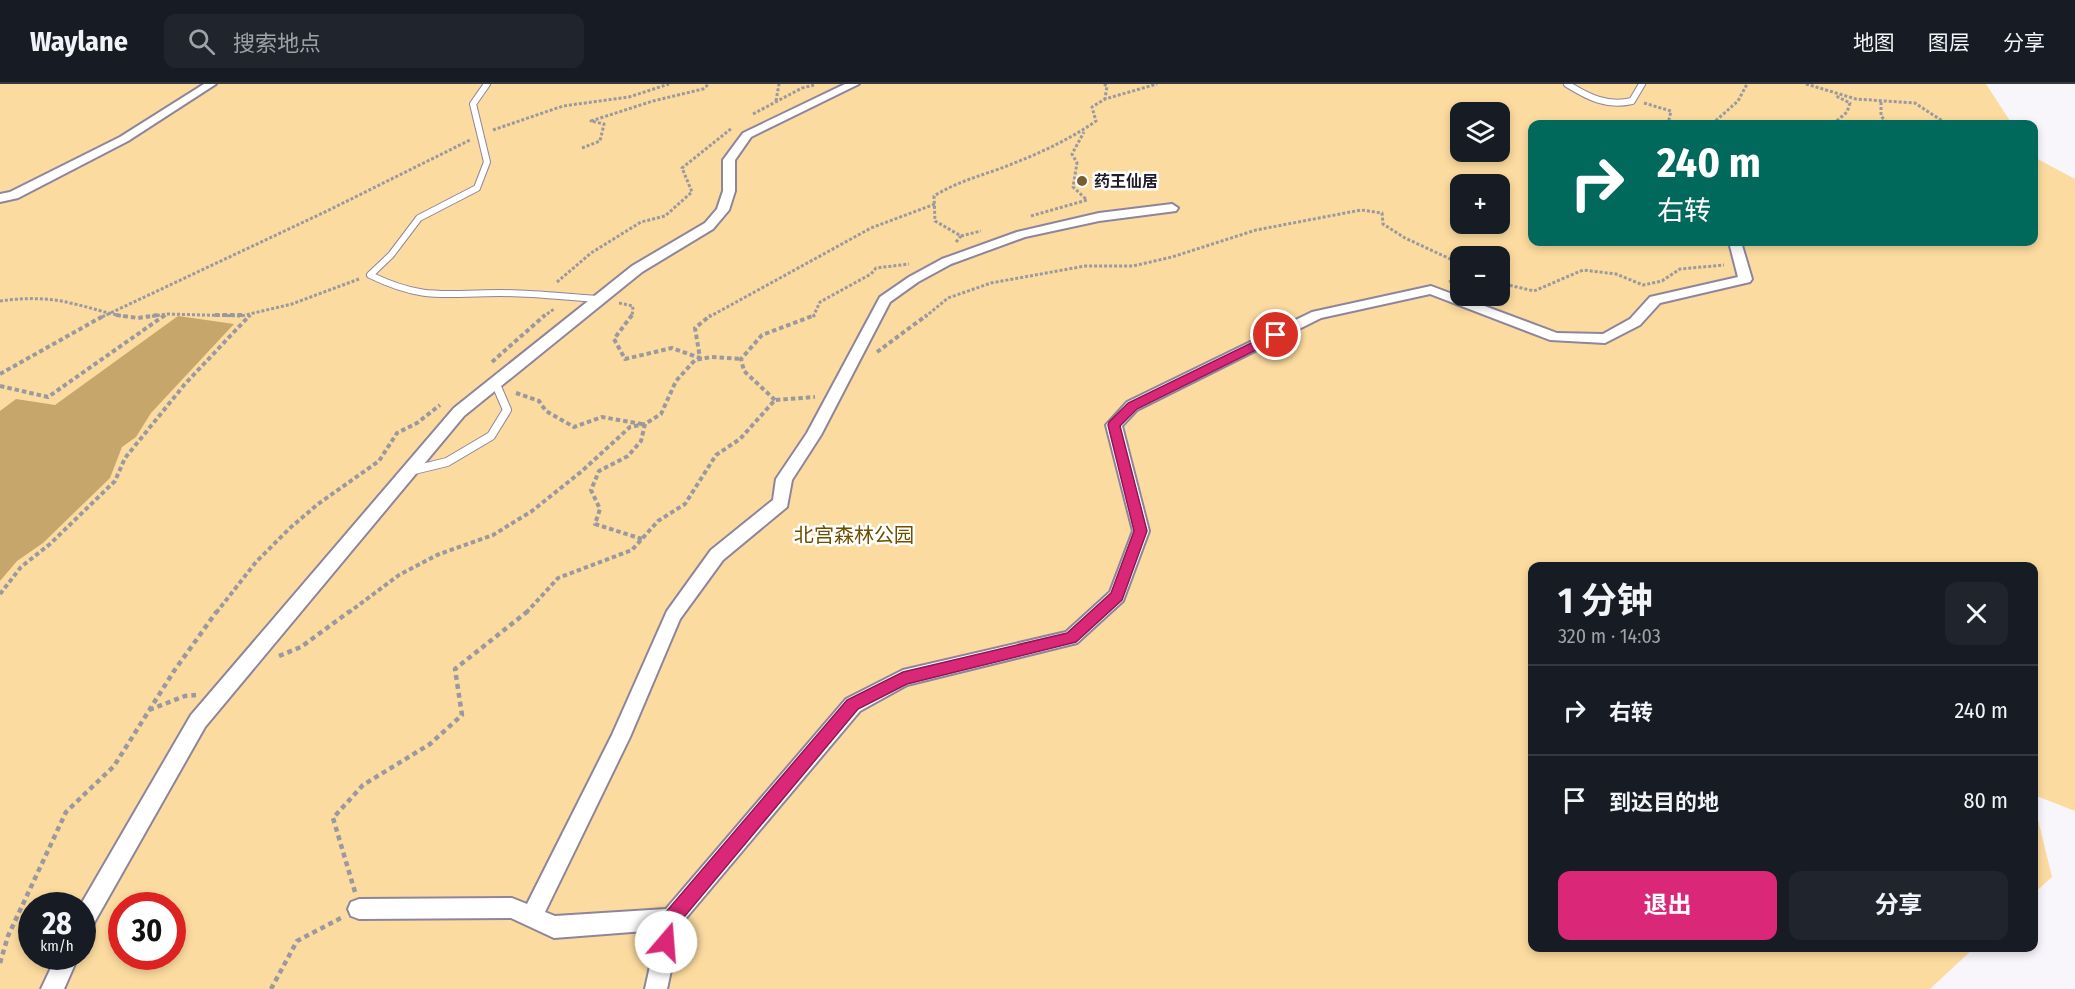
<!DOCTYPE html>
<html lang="zh">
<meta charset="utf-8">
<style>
body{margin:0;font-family:"Fira Sans Condensed","Noto Sans SC",sans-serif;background:#20242c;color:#f1f3f6;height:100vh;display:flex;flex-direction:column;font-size:22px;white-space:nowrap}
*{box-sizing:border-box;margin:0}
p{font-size:20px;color:#9ea1a6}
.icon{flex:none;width:33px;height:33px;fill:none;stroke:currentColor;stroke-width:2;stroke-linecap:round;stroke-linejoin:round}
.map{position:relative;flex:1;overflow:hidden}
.drawer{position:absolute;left:1528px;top:478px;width:510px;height:390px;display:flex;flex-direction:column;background:#171b24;border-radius:12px;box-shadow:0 3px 9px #0003}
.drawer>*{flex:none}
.hud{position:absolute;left:1528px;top:36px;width:510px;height:126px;border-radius:12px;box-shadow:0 3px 9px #0003;background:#00695c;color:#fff;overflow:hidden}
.buttons{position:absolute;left:1450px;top:18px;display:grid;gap:12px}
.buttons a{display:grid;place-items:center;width:60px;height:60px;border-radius:12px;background:#171b24;box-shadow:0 3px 9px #0003;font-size:30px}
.speed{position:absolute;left:18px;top:808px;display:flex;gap:12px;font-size:30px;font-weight:700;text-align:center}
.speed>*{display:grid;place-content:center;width:78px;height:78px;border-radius:50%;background:#171b24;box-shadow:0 3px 9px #0003;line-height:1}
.speed small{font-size:15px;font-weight:400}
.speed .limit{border:9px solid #d22;background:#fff;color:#111}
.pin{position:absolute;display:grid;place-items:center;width:51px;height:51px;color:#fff;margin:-26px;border:3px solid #fff;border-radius:50%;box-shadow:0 2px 6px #0007}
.me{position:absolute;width:66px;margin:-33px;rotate:18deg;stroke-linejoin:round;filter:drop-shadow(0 0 4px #0008)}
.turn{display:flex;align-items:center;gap:21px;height:126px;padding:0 30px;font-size:27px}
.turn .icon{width:78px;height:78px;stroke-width:2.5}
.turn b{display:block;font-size:42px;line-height:51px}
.round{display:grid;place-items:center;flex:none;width:63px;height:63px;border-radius:12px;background:#20242c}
.overview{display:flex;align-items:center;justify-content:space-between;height:102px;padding:0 30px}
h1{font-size:36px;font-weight:700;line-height:45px}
.button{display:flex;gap:12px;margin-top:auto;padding:12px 30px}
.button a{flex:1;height:69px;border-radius:12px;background:#db2777;color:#fff;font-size:24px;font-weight:700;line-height:69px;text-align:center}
.button a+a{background:#20242c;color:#f1f3f6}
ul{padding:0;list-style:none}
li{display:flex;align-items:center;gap:18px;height:90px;padding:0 30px;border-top:2px solid #363941}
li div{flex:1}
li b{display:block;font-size:22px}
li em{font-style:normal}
header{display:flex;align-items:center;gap:36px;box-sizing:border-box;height:84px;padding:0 30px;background:#171b24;border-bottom:2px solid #363941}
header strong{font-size:28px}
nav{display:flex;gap:33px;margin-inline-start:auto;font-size:21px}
.search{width:420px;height:54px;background:#20242c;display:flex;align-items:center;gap:15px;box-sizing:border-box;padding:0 21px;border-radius:12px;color:#9ea1a6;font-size:22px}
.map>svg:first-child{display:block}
</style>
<header>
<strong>Waylane</strong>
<div class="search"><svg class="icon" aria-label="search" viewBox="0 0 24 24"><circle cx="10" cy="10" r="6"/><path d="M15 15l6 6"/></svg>搜索地点</div>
<nav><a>地图</a><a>图层</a><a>分享</a></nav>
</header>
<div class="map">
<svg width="2075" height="905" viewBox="0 0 2075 905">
<rect width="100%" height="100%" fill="#f8f6fb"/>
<g fill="#fcdba0" fill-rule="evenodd">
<path d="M0,0H1986L2012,40H1533V158H2034V73L2075,95V727L2034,711V483H1533V864H1974L1930,905H0ZM1461,28H1500V68H1461ZM1461,100H1500V140H1461ZM1461,172H1500V212H1461ZM32,822H82V873H32ZM122,822H172V873H122Z"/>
<path d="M2034,719L2052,793L2034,809Z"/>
</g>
<path fill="#c6a66b" d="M178,232L234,240L151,329L136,353L122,363L110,394L43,459L17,477L0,497V327L16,315L55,321Z"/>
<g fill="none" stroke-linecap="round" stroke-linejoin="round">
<defs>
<g id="lane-far1">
<path d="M487,0L473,20L487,78L477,104L419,134L391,171L370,191C424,217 443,209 500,209C532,209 565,213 597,215"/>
<path d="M1567,0C1588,13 1607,23 1632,17L1642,0"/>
</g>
<path id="lane" d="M410,387L447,378L491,352L507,326L495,298"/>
<g id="street">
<path d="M204,0H216L128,57L18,114L0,118V110L10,108L120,53Z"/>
<path d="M845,0H859L751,53L735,76V107L729,126L713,145L642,188L464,332L205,643L90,846L82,849V822H80L191,631L454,324L632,182L705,139L717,125L723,107V76L743,49Z"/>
<path d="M1172,120L1178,124L1176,127L1099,137L1025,153L951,180L918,198L890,218L821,351L792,396L787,423L723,476L680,535L630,653L545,828L555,832L666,825L846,615L903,586L1066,548L1110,508L1133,447L1106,341L1127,318L1312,228L1431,202L1557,249L1603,250L1630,235L1650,213L1738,193L1729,158H1741L1752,195L1750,198L1660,219L1640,241L1605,259L1550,256L1430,210L1321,234L1137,326L1122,342L1149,447L1123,517L1077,559L907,601L860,627L681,840L667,905H645L658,846L554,854L511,834L359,835L351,832L348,825L351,818L359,815L512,814L527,820L612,651L667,527L711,466L773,416L776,395L807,349L880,213L909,193L942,175L1017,148L1099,129Z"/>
<path d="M56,873H78L64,905H41Z"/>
</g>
</defs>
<use href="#lane-far1" stroke="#8e859c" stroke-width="8"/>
<use href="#lane" stroke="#8e859c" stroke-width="10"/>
<use href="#street" stroke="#8e859c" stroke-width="4"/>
<g stroke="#9b999f" stroke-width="3" stroke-dasharray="3 2" stroke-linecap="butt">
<path d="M1104,0L1107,2L1105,15"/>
<path d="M1806,0L1856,15L1915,19L1947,40"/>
<path d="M776,17L779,0"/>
<path d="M1881,18V32L1888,40"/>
<path d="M1644,19L1671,27L1668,40"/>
<path d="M753,30L802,4L814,1"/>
<path d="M1712,40L1738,17L1747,0"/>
<path d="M1833,40L1847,28L1850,19L1836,12"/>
<path d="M493,46L563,22L629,13L669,0"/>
<path d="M582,64L600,57L604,40L591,37L653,17L703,5L709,0"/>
<path d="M1031,132L1087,116L1073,103L1077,79L1072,70L1084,48"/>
<path d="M961,152L981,147"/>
<path d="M956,158L961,152L935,137L934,112C955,99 976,93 999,85C1033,72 1066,58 1096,37L1092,23L1105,15L1157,0"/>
<path d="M557,198L591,169L641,138L665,132L692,108L682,84L732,44"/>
<path d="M1449,198L1461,193"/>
<path d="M1500,199L1534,207L1583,186L1616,190L1643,201L1662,197L1680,185L1724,181"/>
<path d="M0,217C22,214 47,213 70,219C90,223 108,230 128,233"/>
<path d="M619,219L633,222L632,233"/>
<path d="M102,233L327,127L470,56"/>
<path d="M147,233L167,230"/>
<path d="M163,233L167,230L241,232L292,220L359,195"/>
<path d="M248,233L251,230"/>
<path d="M543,233L554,225"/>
<path d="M709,233L871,144L935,120"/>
<path d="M813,233L820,218L871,190L876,184L909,180"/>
<path d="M925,233L948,214L991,199L1085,182H1133L1172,173L1256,146L1361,126L1382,129L1383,140L1405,154L1461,180"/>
</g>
<g stroke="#9b999f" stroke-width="4" stroke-dasharray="4.5 3" stroke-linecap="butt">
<path d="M116,231L138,234L158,231"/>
<path d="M215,231H244"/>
<path d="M632,231L614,255L625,275L672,264L700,274L695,244L711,231"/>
<path d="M877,268L927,231"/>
<path d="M492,278L545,231"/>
<path d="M0,290L105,231"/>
<path d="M0,302L48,313L165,231"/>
<path d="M516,309L539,317L546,327L574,343L602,333L642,340"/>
<path d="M775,316L744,287L741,275L762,251L815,231"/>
<path d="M642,455L595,440L600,425L591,406L599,387L628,372L641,357L645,340L661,330L676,297L695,276L711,273L741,275"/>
<path d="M0,510L21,483L50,460L115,397L125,374L185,300L250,231"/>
<path d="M216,529L256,478L290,444L318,420L379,377L397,349L417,339L440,321"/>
<path d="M348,529L399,491L437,471L493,451L532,427L582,387L630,343L645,340"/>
<path d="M526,529L558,494L632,466L658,437L685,420L716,371L740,355L775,316L815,313"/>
</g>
<g stroke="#9b999f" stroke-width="4.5" stroke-dasharray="5 4" stroke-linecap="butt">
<path d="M279,572L301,563L350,527"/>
<path d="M149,626L185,612L196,611"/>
<path d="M355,808L333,734L363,701L430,660L462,631L455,585L528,527"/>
<path d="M0,879L8,852L66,728L114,682L174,587L217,527"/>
<path d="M271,905L297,857L341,834"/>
</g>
<use href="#lane-far1" stroke="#fff" stroke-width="6"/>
<use href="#lane" stroke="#fff" stroke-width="8"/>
<use href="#street" fill="#fff" fill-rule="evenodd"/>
</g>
<path fill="#db2777" stroke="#8e194d" stroke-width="1.5" d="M1276,247L1281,251L1280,254L1137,325L1120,342L1147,447L1122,516L1076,558L907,600L858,625L679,839L672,865L666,867L660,865L657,858L665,829L847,616L903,588L1067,549L1111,509L1134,447L1108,341L1109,338L1128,319Z"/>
<circle fill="#765e2f" stroke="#fff" stroke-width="2" cx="1082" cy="97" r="6"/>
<g text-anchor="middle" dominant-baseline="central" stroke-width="5" stroke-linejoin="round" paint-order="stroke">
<g font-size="16" font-weight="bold" fill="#1f1c25" stroke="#fff" text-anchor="start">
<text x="1094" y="97">药王仙居</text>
</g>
<g font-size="20" fill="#6e4f00" stroke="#fff">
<text x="854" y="451">北宫森林公园</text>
</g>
</g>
</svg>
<div class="buttons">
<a><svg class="icon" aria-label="layers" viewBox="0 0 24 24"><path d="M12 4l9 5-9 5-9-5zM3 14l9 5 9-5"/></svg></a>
<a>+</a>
<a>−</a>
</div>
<div class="speed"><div>28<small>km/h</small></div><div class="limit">30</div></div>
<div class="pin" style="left:1276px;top:251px;background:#d93025"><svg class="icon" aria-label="arrive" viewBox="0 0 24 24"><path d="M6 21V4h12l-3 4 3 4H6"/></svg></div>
<svg class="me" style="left:666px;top:858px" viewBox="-20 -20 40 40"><circle r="19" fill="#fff"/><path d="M0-13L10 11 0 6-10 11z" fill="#db2777"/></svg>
<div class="hud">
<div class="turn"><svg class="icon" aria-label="right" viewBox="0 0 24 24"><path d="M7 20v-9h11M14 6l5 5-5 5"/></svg><div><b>240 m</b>右转</div></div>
</div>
<section class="drawer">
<div class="overview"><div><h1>1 分钟</h1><p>320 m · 14:03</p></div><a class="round"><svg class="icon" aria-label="close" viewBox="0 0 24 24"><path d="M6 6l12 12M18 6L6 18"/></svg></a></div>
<ul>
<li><svg class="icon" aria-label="right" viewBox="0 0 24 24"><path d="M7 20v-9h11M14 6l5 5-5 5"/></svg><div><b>右转</b></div><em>240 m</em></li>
<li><svg class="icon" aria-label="arrive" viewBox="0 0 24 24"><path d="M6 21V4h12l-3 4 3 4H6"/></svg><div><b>到达目的地</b></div><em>80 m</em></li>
</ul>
<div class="button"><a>退出</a><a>分享</a></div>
</section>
</div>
